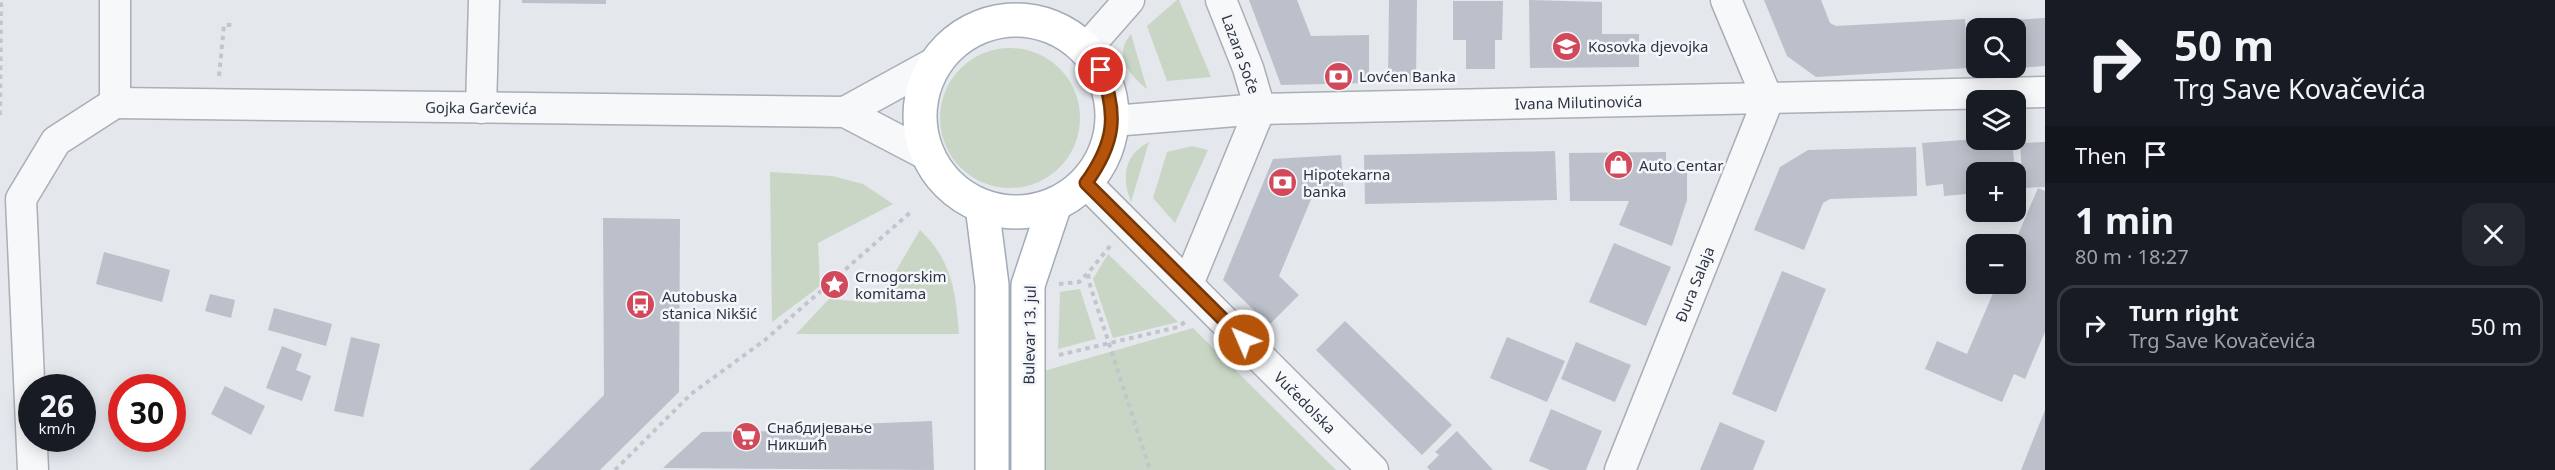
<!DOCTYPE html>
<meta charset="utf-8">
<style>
body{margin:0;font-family:"Noto Sans",sans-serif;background:#242831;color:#f1f3f6;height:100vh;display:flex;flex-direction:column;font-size:22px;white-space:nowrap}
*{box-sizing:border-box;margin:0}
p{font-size:20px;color:#9ea1a6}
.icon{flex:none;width:33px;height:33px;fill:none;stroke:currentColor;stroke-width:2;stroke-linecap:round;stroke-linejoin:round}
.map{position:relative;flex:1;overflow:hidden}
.details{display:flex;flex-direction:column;background:#171b24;width:510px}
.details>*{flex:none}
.top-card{background:#171b24;color:#f1f3f6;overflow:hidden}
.controls{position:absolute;left:1966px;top:18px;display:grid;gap:12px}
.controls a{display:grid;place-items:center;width:60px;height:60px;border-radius:12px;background:#171b24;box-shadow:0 3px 15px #0003;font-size:30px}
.speed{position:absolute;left:18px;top:374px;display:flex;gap:12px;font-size:30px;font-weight:700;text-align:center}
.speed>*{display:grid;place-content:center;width:78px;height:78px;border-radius:50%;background:#171b24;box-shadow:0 3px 15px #0003;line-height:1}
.speed small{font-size:15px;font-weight:400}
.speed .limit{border:9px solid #d22;background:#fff;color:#111}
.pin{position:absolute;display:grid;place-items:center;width:51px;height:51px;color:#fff;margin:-26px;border:3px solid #fff;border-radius:50%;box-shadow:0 2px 6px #0007}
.me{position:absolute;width:66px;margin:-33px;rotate:315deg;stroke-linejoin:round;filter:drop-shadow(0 0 4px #0008)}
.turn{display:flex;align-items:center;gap:21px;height:126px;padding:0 30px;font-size:27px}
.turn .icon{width:78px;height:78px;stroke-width:2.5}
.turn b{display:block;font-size:42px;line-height:51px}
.then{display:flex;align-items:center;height:57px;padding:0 30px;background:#0003;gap:12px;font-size:22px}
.round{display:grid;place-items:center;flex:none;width:63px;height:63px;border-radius:18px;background:#242831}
.overview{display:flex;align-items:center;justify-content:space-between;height:102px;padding:0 30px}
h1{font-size:36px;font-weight:700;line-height:45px}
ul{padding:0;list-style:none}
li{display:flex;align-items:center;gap:18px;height:81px;margin:0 12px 9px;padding:0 18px;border:3px solid #363941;border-radius:18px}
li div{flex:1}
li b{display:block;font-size:22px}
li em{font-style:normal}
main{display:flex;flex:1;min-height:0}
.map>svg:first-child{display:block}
</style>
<main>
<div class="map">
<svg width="2045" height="470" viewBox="0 0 2045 470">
<rect width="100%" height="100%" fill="#e4e7ec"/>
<g fill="#c9d6c5">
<path d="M1177,0H1179L1211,77L1167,81L1147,26Z"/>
<path d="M1131,34L1147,89C1128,74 1113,55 1131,34Z"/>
<circle cx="1010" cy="118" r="70"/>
<path d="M1149,142L1131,202C1121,177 1124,155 1149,142Z"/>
<path d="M1192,146L1208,150L1175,223L1153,198L1167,152Z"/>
<path d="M770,172L832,176L863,184L893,204L818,243L820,286L772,322Z"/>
<path d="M920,230C952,260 956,293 959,334H796L829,299L877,303Z"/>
<path d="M1108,254L1178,322L1113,338L1093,279Z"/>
<path d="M1080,289L1096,339L1058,349L1060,292Z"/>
<path d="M1193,328L1336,470H1044V371Z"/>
</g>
<g fill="#bbc0ca">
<path d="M522,0H606V4L522,3Z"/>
<path d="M1249,0H1297L1311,36L1369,35V83L1281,85Z"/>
<path d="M1389,0H1417L1416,82L1388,81Z"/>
<path d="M1529,0L1602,2V34H1639V67L1530,68Z"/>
<path d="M1764,0H1821L1830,23L1836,26L1965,19L1968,68L1816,77L1787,56Z"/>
<path d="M1453,1H1503L1502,40H1495V69H1466V40H1453Z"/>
<path d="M2045,18V66L2016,68V28H1997V21Z"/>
<path d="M1977,139L2012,140L2015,172H1977V193L1944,196L1943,184L1926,186L1922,143Z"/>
<path d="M2045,142V187L2023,188L2020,143Z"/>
<path d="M1916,147L1917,196L1830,199L1823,203L1804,250L1754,230L1780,167L1808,150Z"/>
<path d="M1555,151L1557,200L1365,204L1364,155Z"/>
<path d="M1666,152V167H1687V200L1672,246L1619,225L1629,201H1570L1569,153Z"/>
<path d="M1341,155L1344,195L1312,197L1279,276L1299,295L1269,325L1223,280L1273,159Z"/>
<path d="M2038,188L2045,191V332L2025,379L2014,374L2002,402L1925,369L1937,341L1967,354L1997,284H2016L2014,244Z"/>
<path d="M603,218L680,219L679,392L600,470H529L604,395Z"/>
<path d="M1614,243L1671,267L1646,326L1589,302Z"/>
<path d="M104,252L170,270L162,302L96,284Z"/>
<path d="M1782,271L1826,289L1776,412L1732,394Z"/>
<path d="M210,294L235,300L231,318L205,311Z"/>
<path d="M274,308L332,324L326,346L268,330Z"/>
<path d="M1345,321L1452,425L1422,455L1316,350Z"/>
<path d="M351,337L380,344L363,417L334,411Z"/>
<path d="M1507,337L1565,361L1547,402L1490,378Z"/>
<path d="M1576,342L1631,365L1615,402L1561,379Z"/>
<path d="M282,346L302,354L296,370L311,376L302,401L266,388Z"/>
<path d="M225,386L265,406L251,435L211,414Z"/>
<path d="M1551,409L1602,431L1586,470H1550L1529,461Z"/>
<path d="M2045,410V470H2021Z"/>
<path d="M932,421L934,470L663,468L702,432L861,430L857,424Z"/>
<path d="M1720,422L1765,441L1753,470H1700Z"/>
<path d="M1457,431L1493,470H1430L1427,467L1439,455L1435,452Z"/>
</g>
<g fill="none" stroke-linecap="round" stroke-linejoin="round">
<defs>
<g id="minor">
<path d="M115,0V103"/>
<path d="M1086,49L1129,0"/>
<path id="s1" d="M115,103L845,112L929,156"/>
<path d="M481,108L484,0"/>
<path d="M845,112L936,62"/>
<path id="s2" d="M1113,121L1260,109L2045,92"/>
<path id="s3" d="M1086,183L1373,470"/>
<path d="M1188,284L1260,109L1248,68L1221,0"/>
<path d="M33,470L21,199L56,141L115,103"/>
<path id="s4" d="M1620,470L1768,100L1726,0"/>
</g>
<g id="major">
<circle cx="1016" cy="116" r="96"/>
<path d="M982,206L992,285V470"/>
<path d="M1028,470V285L1055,204"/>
</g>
</defs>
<use href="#minor" stroke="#a9aeb7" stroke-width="33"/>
<use href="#major" stroke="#a3abb8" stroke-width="36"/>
<g stroke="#c2c5cb" stroke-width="4" stroke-dasharray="4.5 4.5" stroke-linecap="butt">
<path d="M219,76L224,25H233"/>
<path d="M0,115L1,0"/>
<path d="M1110,246L1088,273L1089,282L1150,470"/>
<path d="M1059,284L1079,282L1087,274"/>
<path d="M1059,355L1178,327L1185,322"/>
<path d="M615,470L691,394L765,340L913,210"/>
</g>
<use href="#minor" stroke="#f7f8fa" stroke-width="30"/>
<use href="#major" stroke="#fff" stroke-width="33"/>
</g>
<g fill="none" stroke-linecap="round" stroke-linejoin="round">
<defs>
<path id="route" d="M1101,70C1118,115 1115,143 1086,183L1244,340"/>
</defs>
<use href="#route" stroke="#753606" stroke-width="15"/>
<use href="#route" stroke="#b45309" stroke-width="10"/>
</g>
<defs>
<symbol id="school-disc" viewBox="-11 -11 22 22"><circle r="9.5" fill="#d1495b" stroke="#f4f6f9"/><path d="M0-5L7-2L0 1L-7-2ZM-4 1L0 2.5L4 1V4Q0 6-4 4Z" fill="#fff"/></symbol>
<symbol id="bank-disc" viewBox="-11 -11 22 22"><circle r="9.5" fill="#d1495b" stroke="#f4f6f9"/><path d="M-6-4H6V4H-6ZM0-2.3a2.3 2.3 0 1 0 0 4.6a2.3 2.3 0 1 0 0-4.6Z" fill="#fff"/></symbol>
<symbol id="shop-disc" viewBox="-11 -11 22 22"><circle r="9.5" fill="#d1495b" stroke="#f4f6f9"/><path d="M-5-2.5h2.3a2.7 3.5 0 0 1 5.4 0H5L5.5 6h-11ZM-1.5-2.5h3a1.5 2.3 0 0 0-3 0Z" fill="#fff"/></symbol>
<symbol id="sight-disc" viewBox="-11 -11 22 22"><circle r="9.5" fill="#d1495b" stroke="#f4f6f9"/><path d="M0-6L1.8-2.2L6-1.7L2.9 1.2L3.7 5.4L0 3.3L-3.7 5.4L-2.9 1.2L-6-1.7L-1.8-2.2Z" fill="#fff"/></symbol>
<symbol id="bus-disc" viewBox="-11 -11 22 22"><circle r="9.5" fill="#d1495b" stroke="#f4f6f9"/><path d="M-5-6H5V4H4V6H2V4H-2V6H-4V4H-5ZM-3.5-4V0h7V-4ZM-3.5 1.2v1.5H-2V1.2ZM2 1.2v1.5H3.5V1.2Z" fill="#fff"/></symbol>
<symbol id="supermarket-disc" viewBox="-11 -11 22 22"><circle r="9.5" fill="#d1495b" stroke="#f4f6f9"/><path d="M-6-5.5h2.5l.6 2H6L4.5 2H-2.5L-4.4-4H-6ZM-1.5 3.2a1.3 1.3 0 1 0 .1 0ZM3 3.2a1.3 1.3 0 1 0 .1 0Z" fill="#fff"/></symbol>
</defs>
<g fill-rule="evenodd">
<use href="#school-disc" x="1550" y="30" width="33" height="33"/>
<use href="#bank-disc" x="1322" y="60" width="33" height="33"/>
<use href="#shop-disc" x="1602" y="148" width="33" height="33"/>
<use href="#bank-disc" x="1266" y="166" width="33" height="33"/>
<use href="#sight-disc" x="818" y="268" width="33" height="33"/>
<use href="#bus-disc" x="624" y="288" width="33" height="33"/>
<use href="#supermarket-disc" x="730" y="420" width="33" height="33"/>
</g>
<g text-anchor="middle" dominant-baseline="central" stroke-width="5" stroke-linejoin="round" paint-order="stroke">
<g font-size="15" fill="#2b3445" stroke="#f4f6f9" text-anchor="start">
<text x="1588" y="46">Kosovka djevojka</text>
<text x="1359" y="76">Lovćen Banka</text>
<text x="1639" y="165">Auto Centar</text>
<text x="1303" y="174">Hipotekarna<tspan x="1303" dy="17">banka</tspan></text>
<text x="855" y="276">Crnogorskim<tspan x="855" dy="17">komitama</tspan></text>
<text x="662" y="296">Autobuska<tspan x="662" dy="17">stanica Nikšić</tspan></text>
<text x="767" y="427">Снабдијевање<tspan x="767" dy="17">Никшић</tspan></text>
</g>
<g font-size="15" fill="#2b3445" stroke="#f4f6f9">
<text transform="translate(1241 54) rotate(70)">Lazara Soče</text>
<text stroke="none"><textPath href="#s2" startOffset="466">Ivana Milutinovića</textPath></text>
<text stroke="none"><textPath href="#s1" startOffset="366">Gojka Garčevića</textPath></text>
<text stroke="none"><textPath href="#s4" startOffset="200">Đura Salaja</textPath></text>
<text transform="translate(1029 335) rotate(-89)">Bulevar 13. jul</text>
<text stroke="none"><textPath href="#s3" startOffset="310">Vučedolska</textPath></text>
</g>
</g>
</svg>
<div class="controls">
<a><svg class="icon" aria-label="search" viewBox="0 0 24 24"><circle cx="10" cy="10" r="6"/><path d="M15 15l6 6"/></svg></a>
<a><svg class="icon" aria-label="layers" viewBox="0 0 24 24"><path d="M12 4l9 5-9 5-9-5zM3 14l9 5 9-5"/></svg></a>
<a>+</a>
<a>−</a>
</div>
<div class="speed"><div>26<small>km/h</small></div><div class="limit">30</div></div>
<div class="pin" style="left:1101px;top:70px;background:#d93025"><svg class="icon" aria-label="arrive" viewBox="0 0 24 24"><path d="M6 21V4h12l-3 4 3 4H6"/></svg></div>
<svg class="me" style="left:1244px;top:340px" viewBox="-20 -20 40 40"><circle r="17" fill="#b45309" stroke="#fff" stroke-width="3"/><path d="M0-11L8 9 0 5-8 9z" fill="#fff"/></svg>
</div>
<section class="details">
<div class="top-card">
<div class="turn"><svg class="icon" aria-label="right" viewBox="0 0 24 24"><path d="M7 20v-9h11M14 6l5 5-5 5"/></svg><div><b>50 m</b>Trg Save Kovačevića</div></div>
<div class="then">Then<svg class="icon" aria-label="arrive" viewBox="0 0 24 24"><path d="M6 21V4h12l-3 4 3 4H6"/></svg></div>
</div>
<div class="overview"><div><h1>1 min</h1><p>80 m · 18:27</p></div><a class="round"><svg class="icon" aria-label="close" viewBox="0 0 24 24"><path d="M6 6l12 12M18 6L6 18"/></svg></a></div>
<ul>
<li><svg class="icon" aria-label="right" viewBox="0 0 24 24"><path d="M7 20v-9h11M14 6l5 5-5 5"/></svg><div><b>Turn right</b><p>Trg Save Kovačevića</p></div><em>50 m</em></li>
</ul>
</section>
</main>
